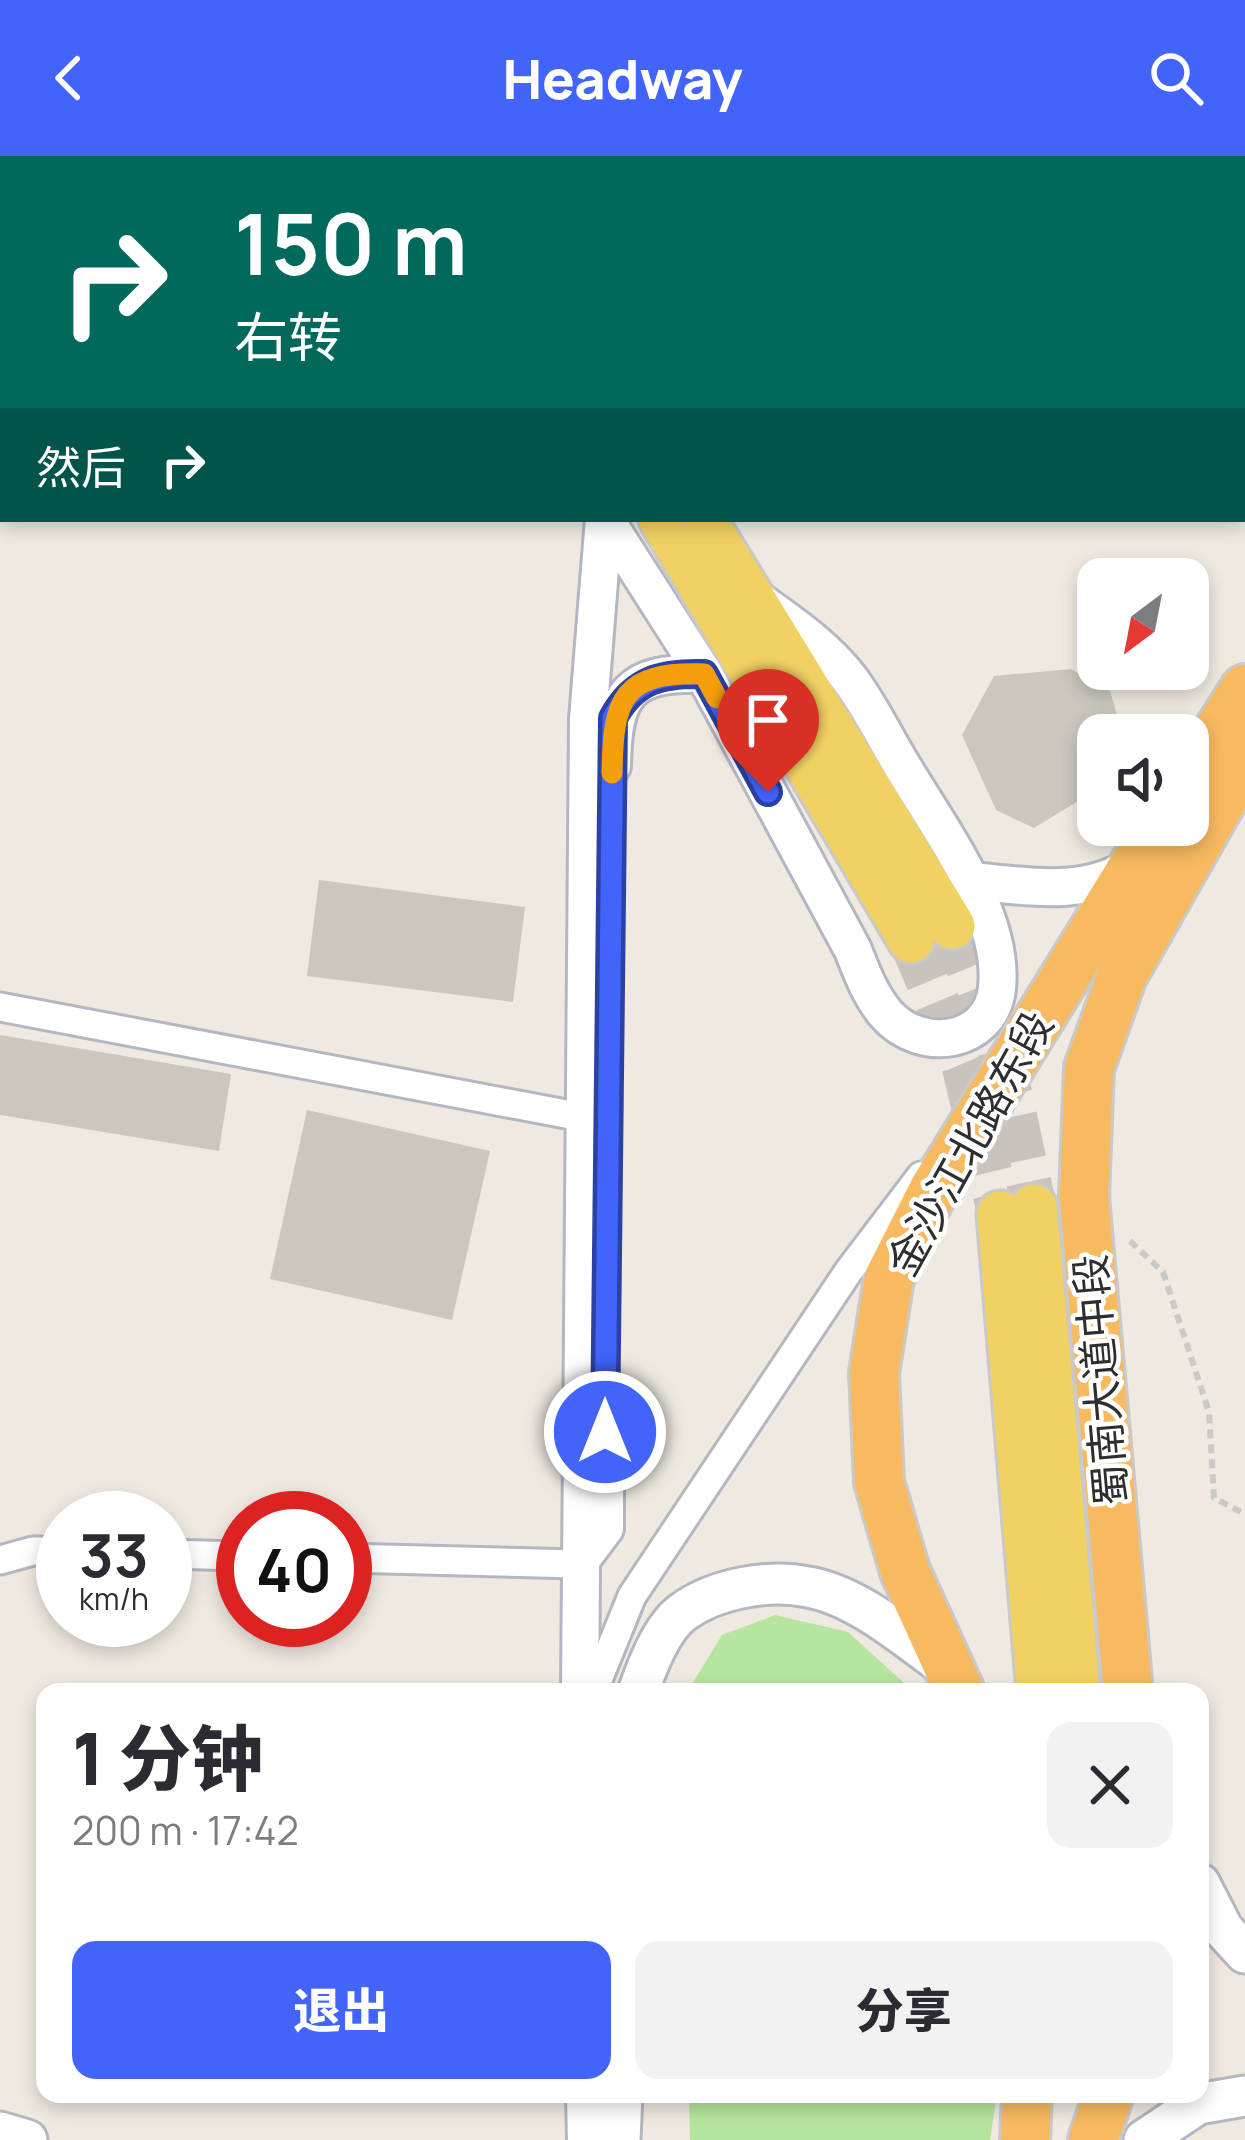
<!DOCTYPE html>
<html lang="zh">
<meta charset="utf-8">
<style>
body{margin:0;font-family:Manrope,"Noto Sans SC",sans-serif;background:#f2f2f3;color:#2b2b33;height:100vh;display:flex;flex-direction:column;font-size:45px;white-space:nowrap}
*{box-sizing:border-box;margin:0}
p{font-size:39px;color:#7c7c81}
.icon{flex:none;width:66px;height:66px;fill:none;stroke:currentColor;stroke-width:2;stroke-linecap:round;stroke-linejoin:round}
.map{position:relative;flex:1;overflow:hidden}
.panel{position:absolute;left:36px;top:1527px;width:1173px;height:420px;display:flex;flex-direction:column;background:#fff;border-radius:24px;box-shadow:0 6px 18px #0003}
.panel>*{flex:none}
.top-card{position:absolute;left:0px;top:0px;width:1245px;height:366px;box-shadow:0 6px 18px #0003;background:#00695c;color:#fff;overflow:hidden}
.needle{width:78px;rotate:212deg}
.buttons{position:absolute;left:1077px;top:402px;display:grid;gap:24px}
.buttons a{display:grid;place-items:center;width:132px;height:132px;border-radius:24px;background:#fff;box-shadow:0 6px 18px #0003;font-size:60px}
.speed{position:absolute;left:36px;top:1335px;display:flex;gap:24px;font-size:60px;font-weight:700;text-align:center}
.speed>*{display:grid;place-content:center;width:156px;height:156px;border-radius:50%;background:#fff;box-shadow:0 6px 18px #0003;line-height:1}
.speed small{font-size:30px;font-weight:400}
.speed .limit{border:18px solid #d22;background:#fff;color:#111}
.pin{position:absolute;display:grid;place-items:center;width:102px;height:102px;color:#fff;margin:-123px -51px;border-radius:50% 50% 50% 0;rotate:-45deg;box-shadow:0 0 12px #0007}
.pin .icon{rotate:45deg}
.me{position:absolute;width:132px;margin:-66px;rotate:0deg;stroke-linejoin:round;filter:drop-shadow(0 0 9px #0008)}
.turn{display:flex;align-items:center;gap:42px;height:252px;padding:0 36px;font-size:54px}
.turn .icon{width:156px;height:156px;stroke-width:2.5}
.turn b{display:block;font-size:84px;line-height:102px}
.then{display:flex;align-items:center;height:114px;padding:0 36px;background:#0003;gap:24px;font-size:45px}
.round{display:grid;place-items:center;flex:none;width:126px;height:126px;border-radius:24px;background:#f2f2f3}
.overview{display:flex;align-items:center;justify-content:space-between;height:204px;padding:0 36px}
h1{font-size:72px;font-weight:800;line-height:90px}
.cta{display:flex;gap:24px;margin-top:auto;padding:24px 36px}
.cta a{flex:1;height:138px;border-radius:24px;background:#4264fb;color:#fff;font-size:48px;font-weight:800;line-height:138px;text-align:center}
.cta a+a{background:#f2f2f3;color:#2b2b33}
header{display:flex;justify-content:space-between;align-items:center;height:156px;padding:0 36px;background:#4264fb;color:#fff;font-size:54px;font-weight:800}
.map>svg:first-child{display:block}
</style>
<header><svg class="icon" aria-label="back" viewBox="0 0 24 24"><path d="M15 5l-7 7 7 7"/></svg>Headway<svg class="icon" aria-label="search" viewBox="0 0 24 24"><circle cx="10" cy="10" r="6"/><path d="M15 15l6 6"/></svg></header>
<div class="map">
<svg width="1245" height="1984" viewBox="0 0 1245 1984">
<rect width="100%" height="100%" fill="#efe9e1"/>
<path fill="#f5dfe0" d="M0,0H491L3,3V104Z"/>
<g fill="#b6e59e">
<path d="M775,1459L848,1476L914,1536H687L722,1479Z"/>
<path d="M689,1938H997L990,1984H690Z"/>
</g>
<g fill="#cbc7bf">
<path d="M1071,513L1110,535L1123,579H1098V633L1034,672L996,654L962,579L994,520Z"/>
<path d="M319,724L525,751L513,846L307,820Z"/>
<path d="M0,879L231,918L219,995L0,959Z"/>
<path d="M307,954L490,995L452,1164L270,1123Z"/>
</g>
<g fill="none" stroke-linecap="round" stroke-linejoin="round">
<g stroke="#c8c4bd" stroke-width="45" stroke-dasharray="45 22" stroke-linecap="butt">
<path d="M952,770L998,884L1034,1051"/>
<path d="M911,784L964,910L1000,1058"/>
</g>
<defs>
<g id="minor">
<path d="M925,0L926,3"/>
<path d="M1242,234L1245,235"/>
<path d="M0,851L587,962"/>
<path d="M165,1398L243,1400"/>
<path d="M345,1402L578,1408"/>
<path d="M0,1404L33,1395H63"/>
<path d="M593,1536L632,1440L848,1116L921,1020"/>
</g>
<g id="tertiary">
<path d="M605,363L704,518L853,794C862,817 870,839 886,858C921,898 991,888 997,832C1005,758 937,669 901,608C884,580 869,548 849,522C824,490 791,468 759,445"/>
<path d="M612,610C613,538 628,515 704,518"/>
<path d="M971,725C1028,730 1084,742 1134,709"/>
<path d="M578,1408L605,1372V1247"/>
<path d="M580,1536L588,563L604,363"/>
<path d="M585,1938L586,1984"/>
</g>
<g id="secondary">
<path d="M0,139H3"/>
<path d="M638,1536C647,1511 661,1472 683,1456C716,1432 769,1423 808,1431C860,1440 910,1486 952,1515"/>
<path d="M1200,1728L1223,1773L1245,1797"/>
<path d="M0,1976L27,1984"/>
<path d="M620,1984L622,1938"/>
<path d="M1144,1984L1198,1948L1245,1940"/>
</g>
<g id="primary">
<path d="M639,3V0"/>
<path d="M674,3V0"/>
<path d="M662,363L911,784"/>
<path d="M703,363L952,770"/>
<path d="M1034,1051L1077,1536"/>
<path d="M1000,1058L1040,1536"/>
</g>
<g id="trunk">
<path d="M1188,623L1245,533"/>
<path d="M960,1536L905,1415L879,1326L874,1217L889,1122L934,1033L1159,669"/>
<path d="M1128,1536L1084,1041L1089,912L1122,820L1245,603"/>
<path d="M1025,1984L1027,1938"/>
<path d="M1093,1984L1109,1938"/>
</g>
</defs>
<use href="#minor" stroke="#b4b7c1" stroke-width="33"/>
<use href="#tertiary" stroke="#b4b7c1" stroke-width="42"/>
<use href="#secondary" stroke="#b4b7c1" stroke-width="45"/>
<use href="#primary" stroke="#c9c9c9" stroke-width="51"/>
<use href="#trunk" stroke="#c9c9c9" stroke-width="54"/>
<path stroke="#c9c9c9" stroke-width="6" stroke-dasharray="9 6" stroke-linecap="butt" d="M1130,1085L1163,1116L1209,1256L1214,1342L1245,1358"/>
<use href="#minor" stroke="#fff" stroke-width="27"/>
<use href="#tertiary" stroke="#fff" stroke-width="36"/>
<use href="#secondary" stroke="#fff" stroke-width="39"/>
<use href="#primary" stroke="#f2d163" stroke-width="45"/>
<use href="#trunk" stroke="#f8ba60" stroke-width="48"/>
</g>
<g fill="none" stroke-linecap="round" stroke-linejoin="round">
<defs>
<path id="route" d="M605,1276L613,562C634,523 662,517 704,518L768,636"/>
</defs>
<use href="#route" stroke="#2b41a3" stroke-width="30"/>
<use href="#route" stroke="#4264fb" stroke-width="21"/>
<path stroke="#f59e0b" stroke-width="21" d="M612,617C613,543 622,515 704,518L717,542"/>
</g>
<g text-anchor="middle" dominant-baseline="central" stroke-width="9" stroke-linejoin="round" paint-order="stroke">
<g font-size="42" fill="#2e2e2e" stroke="#fff">
<text transform="translate(969 987) rotate(-61)">金沙江北路东段</text>
<text transform="translate(1100 1224) rotate(-95)">蜀南大道中段</text>
</g>
</g>
</svg>
<div class="buttons">
<a><svg class="needle" viewBox="-14 -14 28 28"><path d="M0-13l5 13h-10z" fill="#e53935"/><path d="M0 13l5-13h-10z" fill="#7c7c81"/></svg></a>
<a><svg class="icon" aria-label="sound" viewBox="0 0 24 24"><path d="M4 9h4l5-4v14l-5-4H4zM17 9q2 3 0 6"/></svg></a>
</div>
<div class="speed"><div>33<small>km/h</small></div><div class="limit">40</div></div>
<div class="pin" style="left:768px;top:636px;background:#d93025"><svg class="icon" aria-label="arrive" viewBox="0 0 24 24"><path d="M6 21V4h12l-3 4 3 4H6"/></svg></div>
<svg class="me" style="left:605px;top:1276px" viewBox="-20 -20 40 40"><circle r="17" fill="#4264fb" stroke="#fff" stroke-width="3"/><path d="M0-11L8 9 0 5-8 9z" fill="#fff"/></svg>
<div class="top-card">
<div class="turn"><svg class="icon" aria-label="right" viewBox="0 0 24 24"><path d="M7 20v-9h11M14 6l5 5-5 5"/></svg><div><b>150 m</b>右转</div></div>
<div class="then">然后<svg class="icon" aria-label="right" viewBox="0 0 24 24"><path d="M7 20v-9h11M14 6l5 5-5 5"/></svg></div>
</div>
<section class="panel">
<div class="overview"><div><h1>1 分钟</h1><p>200 m · 17:42</p></div><a class="round"><svg class="icon" aria-label="close" viewBox="0 0 24 24"><path d="M6 6l12 12M18 6L6 18"/></svg></a></div>
<div class="cta"><a>退出</a><a>分享</a></div>
</section>
</div>
